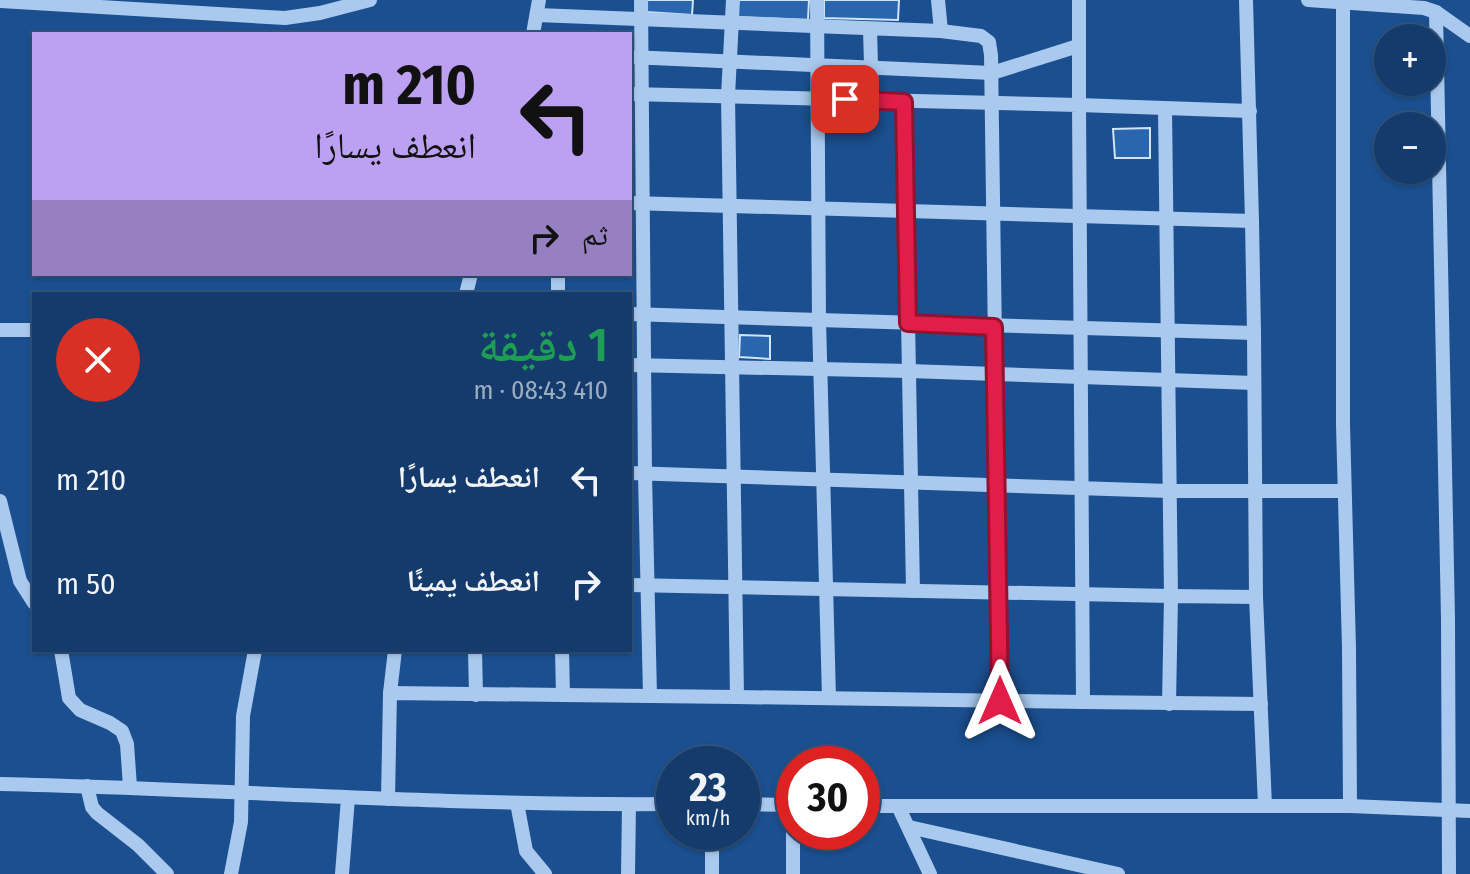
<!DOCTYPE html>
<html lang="ar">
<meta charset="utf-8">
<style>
body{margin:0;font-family:"Fira Sans Condensed","Noto Naskh Arabic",sans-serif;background:#214673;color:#f1f3f6;direction:rtl;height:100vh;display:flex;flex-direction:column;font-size:30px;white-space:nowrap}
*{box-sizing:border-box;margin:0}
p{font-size:26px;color:#9dadc1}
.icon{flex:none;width:44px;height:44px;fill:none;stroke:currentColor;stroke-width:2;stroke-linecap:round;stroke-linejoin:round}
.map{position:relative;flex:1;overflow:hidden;direction:ltr}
.panel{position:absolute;left:32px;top:292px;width:600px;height:360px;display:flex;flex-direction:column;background:#143b6b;border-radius:0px;box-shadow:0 2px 6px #0004,0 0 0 2px #33557e;direction:rtl}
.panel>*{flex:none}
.hud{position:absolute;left:32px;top:32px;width:600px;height:244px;border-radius:0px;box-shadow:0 2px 6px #0004,0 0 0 2px #33557e;direction:rtl;background:#bca0f2;color:#111;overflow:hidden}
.fabs{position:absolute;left:1374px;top:24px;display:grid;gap:16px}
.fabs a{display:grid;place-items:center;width:72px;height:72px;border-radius:50%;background:#143b6b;box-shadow:0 2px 6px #0004,0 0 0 2px #33557e;font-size:40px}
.speed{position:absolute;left:656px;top:746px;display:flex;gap:16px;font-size:40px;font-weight:700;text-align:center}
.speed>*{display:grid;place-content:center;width:104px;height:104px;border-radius:50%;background:#143b6b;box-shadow:0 2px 6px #0004,0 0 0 2px #33557e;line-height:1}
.speed small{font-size:20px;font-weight:400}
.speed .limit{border:12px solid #d22;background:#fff;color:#111}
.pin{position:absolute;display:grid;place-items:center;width:68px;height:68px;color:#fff;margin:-34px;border-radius:16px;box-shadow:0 4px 12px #0006}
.me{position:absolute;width:88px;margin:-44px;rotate:0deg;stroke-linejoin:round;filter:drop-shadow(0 0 6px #0008)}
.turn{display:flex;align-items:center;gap:28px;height:168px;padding:0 24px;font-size:36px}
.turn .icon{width:104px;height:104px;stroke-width:2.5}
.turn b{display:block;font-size:56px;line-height:68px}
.then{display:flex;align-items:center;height:76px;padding:0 24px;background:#0003;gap:16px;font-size:30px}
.round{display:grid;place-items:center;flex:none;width:84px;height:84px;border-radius:42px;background:#214673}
.head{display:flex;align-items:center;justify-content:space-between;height:136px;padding:0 24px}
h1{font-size:48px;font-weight:600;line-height:60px;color:#1e9e55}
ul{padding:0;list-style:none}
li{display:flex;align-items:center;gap:24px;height:104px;padding:0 24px}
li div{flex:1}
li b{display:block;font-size:30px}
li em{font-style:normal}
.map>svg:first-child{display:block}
</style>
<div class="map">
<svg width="1470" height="874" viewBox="0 0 1470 874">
<rect width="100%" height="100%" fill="#1b4f8f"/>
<g fill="#2a66ad" stroke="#cfe3fa" stroke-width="2">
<path d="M646,0H693L692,15L646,12Z"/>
<path d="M737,0H809L808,20L736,17Z"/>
<path d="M824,0H899L898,20L824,18Z"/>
<path d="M1150,128V158H1115L1113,129Z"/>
<path d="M740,335L770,336V359L739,357Z"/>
</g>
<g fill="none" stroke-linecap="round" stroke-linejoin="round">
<g stroke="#a9c9ee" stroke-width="14">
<path d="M641,0L645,474L650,696"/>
<path d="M938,0L941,31L981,36L989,42L991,55L1000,701"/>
<path d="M1079,0V105L1250,111"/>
<path d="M1308,0L1424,8L1436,12L1470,36"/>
<path d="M0,1L285,18L320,13L370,0"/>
<path d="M1343,2V425L1349,648L1350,806"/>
<path d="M1436,12L1448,619L1449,874"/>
<path d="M537,15L941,31"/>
<path d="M870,29L872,101"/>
<path d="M533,34L539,0"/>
<path d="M630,57L992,73L1078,46"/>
<path d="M630,94L1079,105L1083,702L737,697"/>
<path d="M904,102L913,591"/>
<path d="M630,203L1252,221L1246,0"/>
<path d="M558,274V294"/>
<path d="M466,294L471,274"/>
<path d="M630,314L819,320L817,0"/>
<path d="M0,330H34"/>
<path d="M630,365L909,371L1254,383"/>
<path d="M630,473L1169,491H1343"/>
<path d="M0,501L20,581L34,603"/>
<path d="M630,585L1171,596L1165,109"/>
<path d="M1256,597L1265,806"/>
<path d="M61,650L69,698L80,710L110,723L122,731L127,744L130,787"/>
<path d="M475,650L476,695"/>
<path d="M390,693L395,650"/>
<path d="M563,695L737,697L728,96L733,0"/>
<path d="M829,698L819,320L1254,333L1252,221"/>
<path d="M1083,702L1261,704"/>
<path d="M1169,704L1171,596L1256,597L1254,333"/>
<path d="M0,784C225,789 449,806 674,804"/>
<path d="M87,786L92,807L97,813L138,845L167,874"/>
<path d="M388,799L390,693L563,695L562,650"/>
<path d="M517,803L526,851L545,874"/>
<path d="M742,804L794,805"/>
<path d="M793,805V874"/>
<path d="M862,806H1350L1470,811"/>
<path d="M898,806L930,874"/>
<path d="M909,827L1118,874"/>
<path d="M712,832V874"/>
<path d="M231,874L241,822L243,716L255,650"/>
<path d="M342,874L348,798"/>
<path d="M628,874L629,805"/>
</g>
</g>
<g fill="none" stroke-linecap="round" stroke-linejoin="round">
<defs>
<path id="route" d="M845,99L904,102L908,323L994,327L1000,701"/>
</defs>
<use href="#route" stroke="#92132f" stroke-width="20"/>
<use href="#route" stroke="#e11d48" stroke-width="14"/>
</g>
</svg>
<div class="fabs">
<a>+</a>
<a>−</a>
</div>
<div class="speed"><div>23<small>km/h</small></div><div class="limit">30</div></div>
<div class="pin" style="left:845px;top:99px;background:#d93025"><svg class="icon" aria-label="arrive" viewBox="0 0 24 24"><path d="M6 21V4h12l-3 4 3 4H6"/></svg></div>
<svg class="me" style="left:1000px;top:701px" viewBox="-20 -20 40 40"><path d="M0-17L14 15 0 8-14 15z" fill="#e11d48" stroke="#fff" stroke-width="4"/></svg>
<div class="hud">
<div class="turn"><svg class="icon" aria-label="left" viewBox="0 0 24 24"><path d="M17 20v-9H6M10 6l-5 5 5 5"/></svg><div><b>210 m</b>انعطف يسارًا</div></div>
<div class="then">ثم<svg class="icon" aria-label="right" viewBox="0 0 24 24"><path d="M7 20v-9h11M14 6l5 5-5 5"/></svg></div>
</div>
<section class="panel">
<div class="head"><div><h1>1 دقيقة</h1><p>410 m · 08:43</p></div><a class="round" style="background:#d93025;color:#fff"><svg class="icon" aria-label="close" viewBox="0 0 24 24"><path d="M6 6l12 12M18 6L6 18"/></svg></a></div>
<ul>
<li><svg class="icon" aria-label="left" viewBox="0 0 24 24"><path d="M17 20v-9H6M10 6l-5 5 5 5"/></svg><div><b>انعطف يسارًا</b></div><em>210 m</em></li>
<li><svg class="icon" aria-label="right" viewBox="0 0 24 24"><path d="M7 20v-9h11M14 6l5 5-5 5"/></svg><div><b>انعطف يمينًا</b></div><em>50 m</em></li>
</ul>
</section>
</div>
